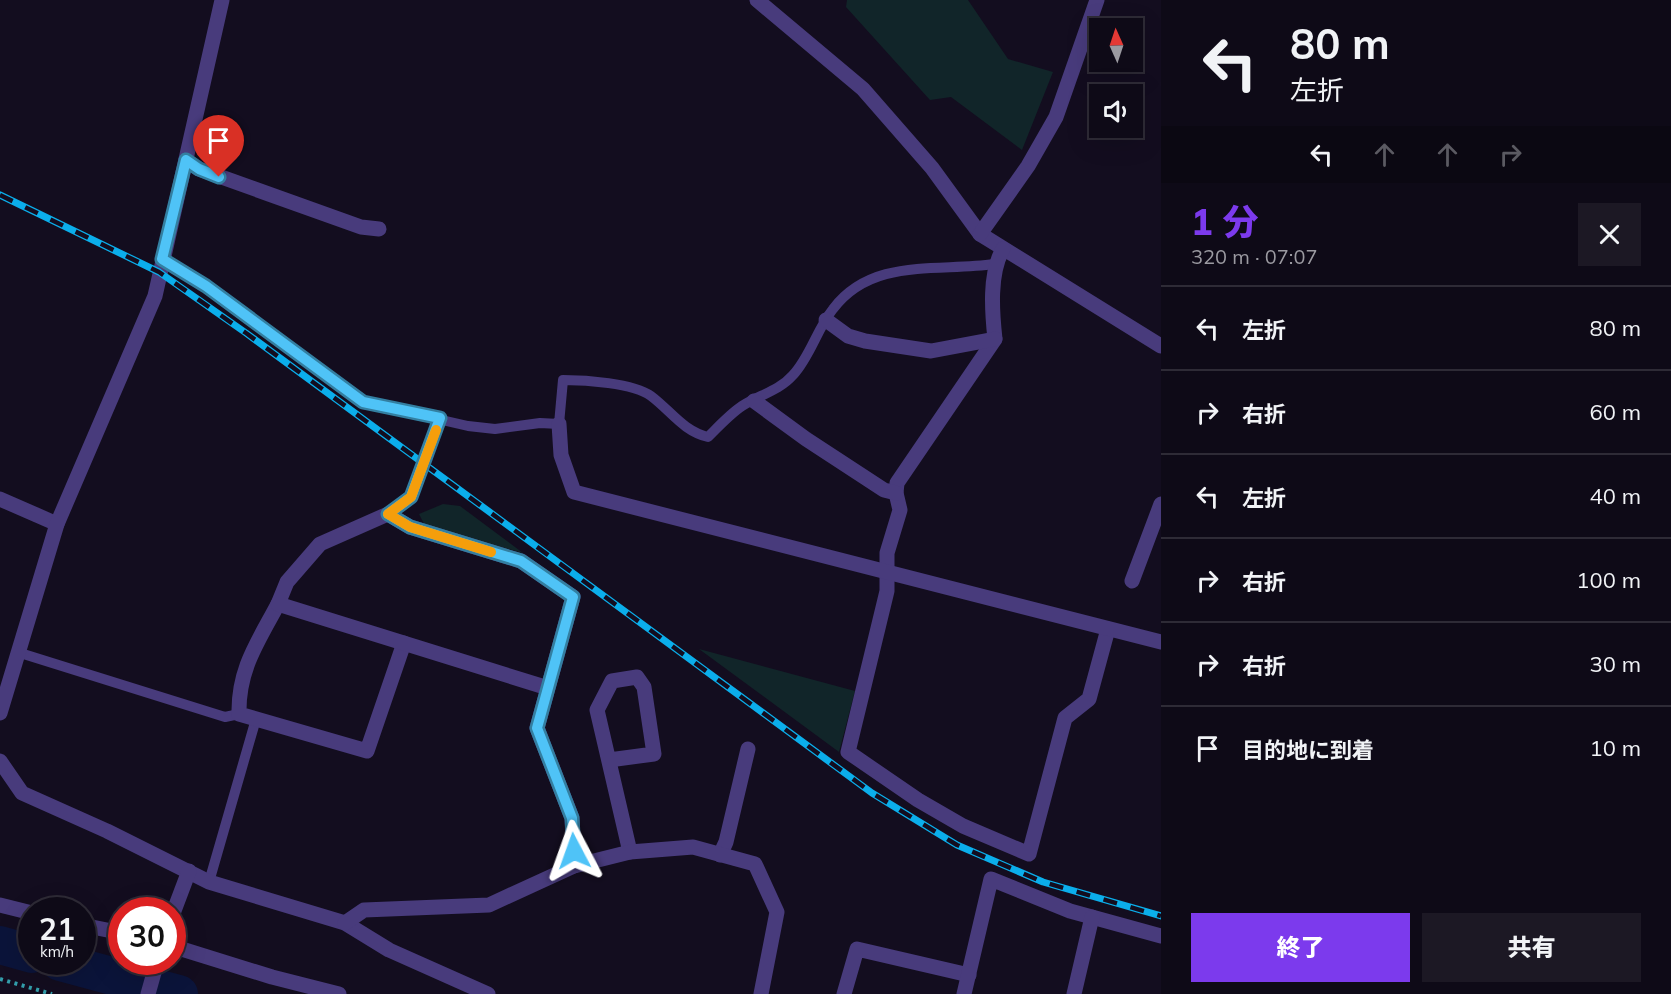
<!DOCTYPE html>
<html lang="ja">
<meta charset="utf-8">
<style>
body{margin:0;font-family:Mulish,"Noto Sans JP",sans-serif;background:#1c1824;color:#f1f3f6;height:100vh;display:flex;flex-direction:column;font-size:22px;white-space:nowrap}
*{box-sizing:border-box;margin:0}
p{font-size:20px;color:#9b9aa1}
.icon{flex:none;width:33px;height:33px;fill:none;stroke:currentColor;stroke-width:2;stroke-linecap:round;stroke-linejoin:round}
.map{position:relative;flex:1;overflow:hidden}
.panel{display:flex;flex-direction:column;background:#0e0a17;width:510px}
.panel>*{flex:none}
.top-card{background:#0e0a17;color:#f1f3f6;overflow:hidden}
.needle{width:39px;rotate:357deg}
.controls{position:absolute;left:1089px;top:18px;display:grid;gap:12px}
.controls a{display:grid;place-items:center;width:54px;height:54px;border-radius:0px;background:#0e0a17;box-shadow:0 6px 24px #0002,0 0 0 2px #2e2b36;font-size:30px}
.speed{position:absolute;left:18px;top:897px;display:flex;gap:12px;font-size:30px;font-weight:700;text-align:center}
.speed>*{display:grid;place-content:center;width:78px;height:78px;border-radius:50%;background:#0e0a17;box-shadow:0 6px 24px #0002,0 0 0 2px #2e2b36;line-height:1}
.speed small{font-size:15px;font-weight:400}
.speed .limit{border:9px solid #d22;background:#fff;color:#111}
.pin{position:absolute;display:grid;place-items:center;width:51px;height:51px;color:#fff;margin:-62px -26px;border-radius:50% 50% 50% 0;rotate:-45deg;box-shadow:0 0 6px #0007}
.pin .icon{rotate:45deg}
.me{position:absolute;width:66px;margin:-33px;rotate:356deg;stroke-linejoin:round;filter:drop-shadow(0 0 4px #0008)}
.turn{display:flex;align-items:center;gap:21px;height:126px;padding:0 30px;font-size:27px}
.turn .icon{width:78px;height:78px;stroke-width:2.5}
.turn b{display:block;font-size:42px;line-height:51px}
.lanes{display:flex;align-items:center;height:57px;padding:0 30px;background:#0003;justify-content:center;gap:30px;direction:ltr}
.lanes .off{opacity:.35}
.round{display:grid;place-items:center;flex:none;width:63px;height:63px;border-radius:0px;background:#1c1824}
.summary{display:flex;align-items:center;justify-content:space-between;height:102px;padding:0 30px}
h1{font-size:36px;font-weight:800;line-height:45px;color:#7c3aed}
.cta{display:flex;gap:12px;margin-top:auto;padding:12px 30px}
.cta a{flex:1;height:69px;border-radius:0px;background:#7c3aed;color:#fff;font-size:24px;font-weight:800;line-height:69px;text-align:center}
.cta a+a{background:#1c1824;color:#f1f3f6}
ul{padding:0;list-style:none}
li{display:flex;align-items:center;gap:18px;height:84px;padding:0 30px;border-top:2px solid #2e2b36}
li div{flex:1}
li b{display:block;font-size:22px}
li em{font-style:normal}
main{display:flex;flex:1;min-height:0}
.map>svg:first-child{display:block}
</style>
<main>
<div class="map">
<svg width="1161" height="994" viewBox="0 0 1161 994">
<rect width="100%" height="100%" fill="#130d1f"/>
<g fill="#112529">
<path d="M847,0H968L1008,59L1053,72L1022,150L951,97L930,100L846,7Z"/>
<path d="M443,504L460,506L523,553L425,526L419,514Z"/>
<path d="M699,649L855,691L839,752Z"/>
</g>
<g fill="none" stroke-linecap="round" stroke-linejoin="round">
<g stroke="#0b143a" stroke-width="38">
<path d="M0,945L32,954"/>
<path d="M60,962L179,994"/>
</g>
<path stroke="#339eab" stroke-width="4" stroke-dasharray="3 4.5" stroke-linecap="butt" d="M0,979L52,994"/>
<g stroke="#483b7c" stroke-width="10">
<path d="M162,259L206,286L363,402L468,426L495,429L540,423L559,424L563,380C585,380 633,383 651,396C671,411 683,431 708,437C719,426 730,414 742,406C759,395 779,391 793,375C810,357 817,329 833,309C872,257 938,272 994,264"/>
<path d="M388,514L411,497L440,418"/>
<path d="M17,652L225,717L239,714"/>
<path d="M209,882L256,719"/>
</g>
<g stroke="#483b7c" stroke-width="15">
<path d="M757,0L863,89L932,168L980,234L1161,346"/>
<path d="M186,160L199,169L361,227L379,229"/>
<path d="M980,234L1028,166L1056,117L1097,0"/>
<path d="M1003,249C989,273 992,312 995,339L897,483L896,493L900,510L887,553V591L848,752L918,800L963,826L1029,854L1065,718L1089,699L1108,629"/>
<path d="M826,320L848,336L865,341L931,351L995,339"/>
<path d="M754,401L806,439L884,490L896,493"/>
<path d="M559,424L561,455L574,492L1161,642"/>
<path d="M0,499L57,524"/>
<path d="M1132,581L1161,504"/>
<path d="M278,604C258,642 238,669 239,714L367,751L404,643"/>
<path d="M548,688L278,604L287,582L320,544L388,514L410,527L521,561L573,597L537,728L572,818L574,866"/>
<path d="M0,713L57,524L155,296L222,0"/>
<path d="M609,760L654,754L644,687L637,677L612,681L597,710L630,852"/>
<path d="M0,761L22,793L107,831L209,882L345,923L389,950L488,994"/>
<path d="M720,855L726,842L748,749"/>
<path d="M0,905L32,913"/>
<path d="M172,916L189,871"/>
<path d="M345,923L364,910L489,905L574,866L630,852L693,847L755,864L777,912L761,994"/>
<path d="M82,925L122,933"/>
<path d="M172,946L272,977L339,994"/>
<path d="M148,994L157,962"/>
<path d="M844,994L857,949L969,975"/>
<path d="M964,994L991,879L1070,911L1161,936"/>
<path d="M1074,994L1092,917"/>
</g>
<defs>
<path id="rail" d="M0,195L159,272L246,333L872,793L957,845L1043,882L1161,916"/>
</defs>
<use href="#rail" stroke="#0baeeb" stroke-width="7"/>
<use href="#rail" stroke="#130d1f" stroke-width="4.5" stroke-dasharray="14" stroke-linecap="butt"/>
</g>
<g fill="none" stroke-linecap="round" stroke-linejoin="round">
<defs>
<path id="route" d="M219,177L199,169L186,160L162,259L206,286L363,402L440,418L411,497L388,514L410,527L521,561L573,597L537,728L572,818L574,851"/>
</defs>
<use href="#route" stroke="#337fa1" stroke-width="15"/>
<use href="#route" stroke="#4fc3f7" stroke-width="10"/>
<path stroke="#f59e0b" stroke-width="10" d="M436,430L411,497L388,514L410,527L491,552"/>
</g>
</svg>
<div class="controls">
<a><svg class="needle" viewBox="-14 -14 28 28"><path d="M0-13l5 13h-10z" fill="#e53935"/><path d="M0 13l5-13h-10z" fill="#9b9aa1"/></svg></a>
<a><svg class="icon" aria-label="sound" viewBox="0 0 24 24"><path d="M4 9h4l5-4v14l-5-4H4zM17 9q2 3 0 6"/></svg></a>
</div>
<div class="speed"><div>21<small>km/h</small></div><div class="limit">30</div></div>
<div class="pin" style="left:219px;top:177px;background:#d93025"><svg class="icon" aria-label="arrive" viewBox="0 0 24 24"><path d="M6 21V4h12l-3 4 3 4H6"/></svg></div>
<svg class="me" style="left:574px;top:851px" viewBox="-20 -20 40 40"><path d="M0-17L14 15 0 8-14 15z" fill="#4fc3f7" stroke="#fff" stroke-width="4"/></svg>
</div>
<section class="panel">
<div class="top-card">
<div class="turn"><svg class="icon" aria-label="left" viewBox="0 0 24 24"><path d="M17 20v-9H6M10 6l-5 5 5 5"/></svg><div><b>80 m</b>左折</div></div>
<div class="lanes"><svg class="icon" aria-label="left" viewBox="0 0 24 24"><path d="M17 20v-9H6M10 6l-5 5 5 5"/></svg><svg class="icon off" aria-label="ahead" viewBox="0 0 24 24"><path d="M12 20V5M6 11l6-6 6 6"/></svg><svg class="icon off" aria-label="ahead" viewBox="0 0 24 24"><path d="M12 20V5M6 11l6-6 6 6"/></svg><svg class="icon off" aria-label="right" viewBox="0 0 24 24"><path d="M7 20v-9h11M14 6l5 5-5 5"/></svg></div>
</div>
<div class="summary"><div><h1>1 分</h1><p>320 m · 07:07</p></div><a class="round"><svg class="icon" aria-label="close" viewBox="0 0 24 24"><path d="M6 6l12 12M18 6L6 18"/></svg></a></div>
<ul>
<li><svg class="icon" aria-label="left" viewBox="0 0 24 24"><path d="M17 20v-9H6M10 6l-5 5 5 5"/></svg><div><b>左折</b></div><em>80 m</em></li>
<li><svg class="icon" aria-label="right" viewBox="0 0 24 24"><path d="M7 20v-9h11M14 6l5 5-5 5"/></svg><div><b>右折</b></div><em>60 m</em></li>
<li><svg class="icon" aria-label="left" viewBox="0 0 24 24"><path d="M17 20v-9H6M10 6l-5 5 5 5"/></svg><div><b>左折</b></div><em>40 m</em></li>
<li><svg class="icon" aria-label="right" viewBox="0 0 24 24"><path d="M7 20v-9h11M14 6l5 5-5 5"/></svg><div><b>右折</b></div><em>100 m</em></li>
<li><svg class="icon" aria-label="right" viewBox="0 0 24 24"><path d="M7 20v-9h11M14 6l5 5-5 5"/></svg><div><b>右折</b></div><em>30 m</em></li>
<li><svg class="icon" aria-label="arrive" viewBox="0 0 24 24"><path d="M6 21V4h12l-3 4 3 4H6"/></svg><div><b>目的地に到着</b></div><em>10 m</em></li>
</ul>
<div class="cta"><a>終了</a><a>共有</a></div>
</section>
</main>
